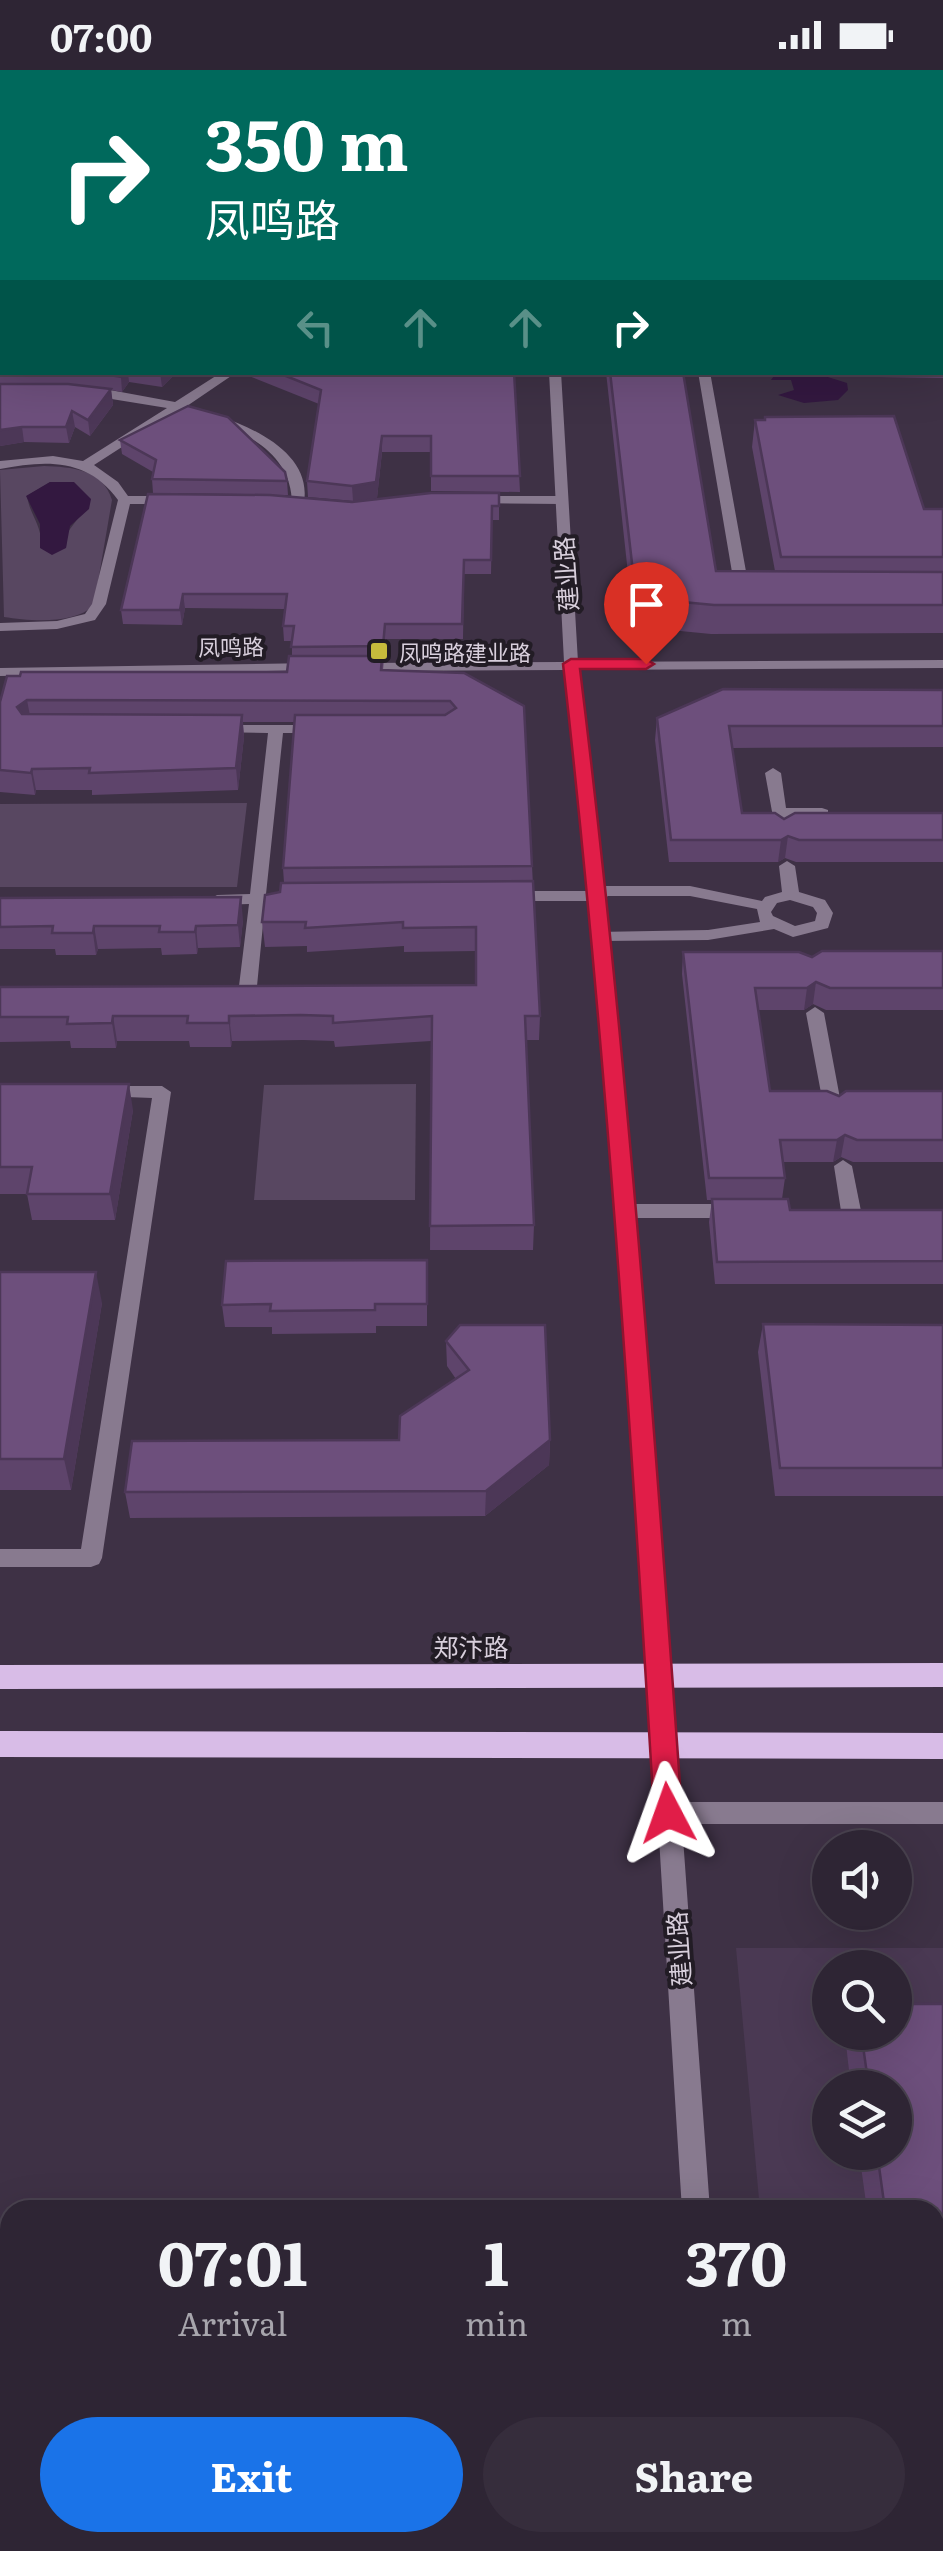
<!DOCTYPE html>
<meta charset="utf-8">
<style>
body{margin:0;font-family:Literata,"Noto Sans SC",serif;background:#362d3c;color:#f1f3f6;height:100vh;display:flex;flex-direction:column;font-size:38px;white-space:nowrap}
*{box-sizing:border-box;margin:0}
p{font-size:32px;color:#a7a5ac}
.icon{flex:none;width:55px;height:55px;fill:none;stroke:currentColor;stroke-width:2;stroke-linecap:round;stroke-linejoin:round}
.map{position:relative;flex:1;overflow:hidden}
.details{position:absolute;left:0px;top:2130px;width:945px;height:352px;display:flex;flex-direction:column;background:#2e2534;border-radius:30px 30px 0 0;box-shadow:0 10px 40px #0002,0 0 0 2px #49424f}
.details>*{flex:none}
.top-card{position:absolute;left:0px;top:0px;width:945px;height:305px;box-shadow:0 10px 40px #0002,0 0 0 2px #49424f;background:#00695c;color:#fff;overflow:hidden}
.buttons{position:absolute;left:812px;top:1760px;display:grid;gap:20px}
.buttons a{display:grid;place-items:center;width:100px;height:100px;border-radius:50%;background:#2e2534;box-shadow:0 10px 40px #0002,0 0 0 2px #49424f;font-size:50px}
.pin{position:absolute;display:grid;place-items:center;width:85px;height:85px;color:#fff;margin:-102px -42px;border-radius:50% 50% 50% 0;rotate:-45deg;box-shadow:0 0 10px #0007}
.pin .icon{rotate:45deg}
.me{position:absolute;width:110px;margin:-55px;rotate:356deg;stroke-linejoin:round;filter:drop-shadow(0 0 8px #0008)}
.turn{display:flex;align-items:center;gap:35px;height:210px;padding:0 40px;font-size:45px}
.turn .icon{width:130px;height:130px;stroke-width:2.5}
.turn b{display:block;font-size:70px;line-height:85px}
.lanes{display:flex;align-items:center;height:95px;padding:0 40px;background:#0003;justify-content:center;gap:50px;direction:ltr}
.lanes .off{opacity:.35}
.eta{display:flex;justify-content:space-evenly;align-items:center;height:170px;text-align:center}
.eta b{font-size:60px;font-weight:700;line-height:70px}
.button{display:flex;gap:20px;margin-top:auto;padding:20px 40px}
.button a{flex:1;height:115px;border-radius:60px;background:#1a73e8;color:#fff;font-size:40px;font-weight:700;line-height:115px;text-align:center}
.button a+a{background:#362d3c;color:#f1f3f6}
.status{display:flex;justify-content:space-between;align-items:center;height:70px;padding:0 50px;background:#2e2534;direction:ltr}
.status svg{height:28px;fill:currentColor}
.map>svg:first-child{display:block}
</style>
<div class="status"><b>07:00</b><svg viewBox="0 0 49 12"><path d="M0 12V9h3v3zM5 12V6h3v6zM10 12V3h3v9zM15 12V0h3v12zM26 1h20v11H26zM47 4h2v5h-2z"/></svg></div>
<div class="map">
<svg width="943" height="2481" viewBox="0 0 943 2481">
<rect width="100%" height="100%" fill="#3e3145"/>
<path fill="#4a3953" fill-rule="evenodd" d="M736,1878H943V2421H935V2140H760ZM830,1898H895V1962H830ZM830,2018H895V2082H830Z"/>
<g fill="#584761" fill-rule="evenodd">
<path d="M44,396C71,397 103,399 112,430L94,535C74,555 30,551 4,547L0,400ZM50,412L82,443L67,463L66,478H41C43,456 30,446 27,426Z"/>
<path d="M247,733L237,817H0V734Z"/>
<path d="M416,1014L415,1130H254L264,1015Z"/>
</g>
<g fill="#331840">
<path d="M776,303H815L847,313L848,320L838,330L804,333L778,325L794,320L791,310H771Z"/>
<path d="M50,412H74L91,429L89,439L70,456L66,478L52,485L40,478V454L26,426Z"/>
</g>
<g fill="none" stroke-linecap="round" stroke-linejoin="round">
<g fill="#887a8f" fill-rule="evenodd">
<path d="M535,0H587L589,2H539Z"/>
<path d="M222,302H237L187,336C231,348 318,376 303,437L292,434C292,374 227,354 178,341L94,395L118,412L128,426H172L178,430L172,434H130L106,534L95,550L57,559L0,561V553L57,551L85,544L92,534L118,430C88,388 46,390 0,399V391L53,386L83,391L167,338L87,325L83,324V318L110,320L175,332Z"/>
<path d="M698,302H710L747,507L760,521L758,524H748L733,508Z"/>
<path d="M475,426H561L567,430L561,434L470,433L469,430Z"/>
<path d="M218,655H319L326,659L319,663H283L266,824L288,823L296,828L288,833L265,834L257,916L248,921L239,916L249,834L217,835L209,830L217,825L250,824L268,663L213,662L211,659Z"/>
<path d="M773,698L781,703L786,738H822L828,740V746L788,748L787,758H775L765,703Z"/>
<path d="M787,791L795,796L799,822L825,830L833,843L828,858L793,867L774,859L708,870L603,871L595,866L597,862L708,860L760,852L757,839L690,826H608L600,831H507L499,826L507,821H591L599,816H690L762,831L765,827L782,822L779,796ZM790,830L813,837L817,843L815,851L795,856L773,846L771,842L777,833Z"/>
<path d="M815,937L824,943L842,1039L833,1045L824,1039L806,943Z"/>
<path d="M107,1016H162L171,1022L102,1488L99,1494L91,1497H0V1479H81L152,1028L101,1026L98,1022L101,1018Z"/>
<path d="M843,1090L852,1096L861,1141L851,1148L841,1141L834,1096Z"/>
<path d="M626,1134H734L744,1141L734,1148H626L616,1141Z"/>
<path d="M935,2443H943V2473L933,2472Z"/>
</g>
<g fill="#887a8f" fill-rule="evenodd">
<rect x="0" y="145" width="2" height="6"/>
<path d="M549,302H561L578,592L943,590V598L579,600C627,976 653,1354 680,1732H943V1754H682L710,2140H682C649,1627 625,1112 565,600L357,601L350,597L357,593L564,592Z"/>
<path d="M313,593L320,597L318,600L0,606V598Z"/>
<path d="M705,2472H735L736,2481H706Z"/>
</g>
<g fill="#d8bce7" fill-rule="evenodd">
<path d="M943,1593V1617L0,1619V1595Z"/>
<path d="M0,1661L943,1663V1689L0,1687Z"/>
</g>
</g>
<g fill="#5e446b">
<rect x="496" y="0" width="80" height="2"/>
<path d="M878,0H943V308L878,307L877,302H942V2H879Z"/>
<path d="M0,222H2V302H177L162,317L129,312L122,322L111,320L113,335L90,366L75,357L69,373L24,372L0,376Z"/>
<path d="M239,302H514L520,422L431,421V382H382L377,428L353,431L308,427L307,411L319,334Z"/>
<path d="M606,302H683L716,501H775L752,377L755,350H764L765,347L924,439H943V563L711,564L670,560L646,544L640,531H631Z"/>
<path d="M120,370L287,411L288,425H274L352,432L499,423V450H492L491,504H464L463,569H386L383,600L464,603L532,796L540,946L539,970H526L534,1155L533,1180H430L431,971L335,977L334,971L303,970L232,971L231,977H190L189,971H117L116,978H71L70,971L0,972V917L476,915V881L404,882V876L307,882V876L265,877L262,852L284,813L283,798L294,652H243L244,667L238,720L92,725V720H36L35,725L0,722V632L287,602L292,586V571H284L283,556L285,539L185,538L182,555L123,554L121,540L244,424L153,423L152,409L153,402L122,384Z"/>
<path d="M943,620V677L732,678L742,743L784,749L943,743V792H796L785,788L778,792H669L655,670L657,648Z"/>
<path d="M0,828L243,850L240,877L198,878L197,884L162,885L161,878L98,879L96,885H56L55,879H0Z"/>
<path d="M943,881V940H826L813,934L804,940H758L770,1021L839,1026L943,1021V1092H853L841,1087L833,1092H783L785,1108L782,1129L790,1140H943V1214H715L709,1152L712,1130H707L682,904L683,882L812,887Z"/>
<path d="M0,1014L133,1040L115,1150H32L27,1124H0Z"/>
<path d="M427,1190V1256H376V1263L272,1264V1257H225L222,1235Z"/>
<path d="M0,1202L102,1233L71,1420H0Z"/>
<path d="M763,1254L943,1255V1426H775L758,1282Z"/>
<path d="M446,1271L550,1370L549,1395L485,1446L130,1448L125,1422L399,1370L456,1309L447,1296Z"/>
<path d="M943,1934V2385H935V2140H867L859,2082H895V2018H851L846,1974L849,1962H895Z"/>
</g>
<g fill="#4c3757">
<rect x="0" y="119" width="2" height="22"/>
<path d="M124,302H128L129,312L122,322L121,307Z"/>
<path d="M160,302H177L162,317Z"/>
<path d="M111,319L113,335L90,366L88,350Z"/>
<path d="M72,341L75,357L69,373L66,357Z"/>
<path d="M22,357L24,372L0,376V360Z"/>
<path d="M382,366V382L377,428L353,431L352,416Z"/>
<path d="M183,524L185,538L182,555L180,540Z"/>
<path d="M27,630L31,651L20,658L17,637Z"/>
<path d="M242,645L244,667L238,720L236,698Z"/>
<path d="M32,699L36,720L35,725L31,703Z"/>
<path d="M788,766L785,788L778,792L781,770Z"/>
<path d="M241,827L243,850L240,877L238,855Z"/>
<path d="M94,856L98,879L96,885L93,863Z"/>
<path d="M196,856L198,878L197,884L195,862Z"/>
<path d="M816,912L813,934L804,940L807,918Z"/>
<path d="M113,946L117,971L116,978L112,953Z"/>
<path d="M229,946L232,971L231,977L229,953Z"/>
<path d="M129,1014L133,1040L115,1150L110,1124Z"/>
<path d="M845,1065L841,1087L833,1092L837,1070Z"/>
<path d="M96,1202L102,1233L71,1420L64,1389Z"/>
<path d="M550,1370L549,1395L485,1446L486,1421Z"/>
</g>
<g fill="#6d4f7c" stroke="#4c3757" stroke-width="2.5">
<path d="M0,0H422L418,2H2V119H0L2,72H0Z"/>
<path d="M788,0H830L831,2H789Z"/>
<path d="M890,0H943V137L942,2H891Z"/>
<rect x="942" y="160" width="1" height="121"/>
<path d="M0,222H2V298H0V252H2V241H0Z"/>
<path d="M91,302H124L121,307Z"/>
<path d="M276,302H514L520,406H431V366H382L376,412L352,416L307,411L321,320Z"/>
<path d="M610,302H683L716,501L943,502V535H714L672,531L648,516L642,502H633Z"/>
<path d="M0,314H68L111,319L88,350L72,341L66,357H22L0,360Z"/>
<path d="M188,336L228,347L285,402L287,411L152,409L156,390L120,370Z"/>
<path d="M894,346L924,439H943V487H781L755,350H765V347Z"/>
<path d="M431,423H499V436H492L491,490H464L462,554H385L383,576L291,577L294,556H283L287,524H183L180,540H121L148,424L270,425L352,432Z"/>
<path d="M289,586H382L381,600L464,603L524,636L532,796L283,798L295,645H445L456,638L450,631L27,630L17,637L22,644L242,645L236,698L89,703L90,698L32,699L31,703L0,700V632L7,606H20L21,602H287Z"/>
<path d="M723,619L943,620V656H729L742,743H775L784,749L795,743H943V770H799L788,766L781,770H671L657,648Z"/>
<path d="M533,811L540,946H525L534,1155L430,1156L432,946L333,953V946L301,945L229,946V953H187L188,946H113L112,953L67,954L68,947H0V917L476,915V857L403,858V852L305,858L306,852H262L265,825L280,822L281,813Z"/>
<path d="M241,827L238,855L196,856L195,862H159L160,856H94L93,863H52L53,856L0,857V828Z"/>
<path d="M822,881H943V918H830L816,912L807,918H755L770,1021H827L839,1026L846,1021H943V1070H857L845,1065L837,1070H780L785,1108H709L683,882H799L812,887Z"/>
<path d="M0,1014H129L110,1124H27L32,1097H0Z"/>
<path d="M712,1129H788L790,1140H943V1191L717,1192Z"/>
<path d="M427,1190V1234H375V1240L270,1241L271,1234L222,1235L226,1191Z"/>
<path d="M0,1202H96L64,1389H0Z"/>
<path d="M763,1254L943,1255V1398H780Z"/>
<path d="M460,1255H545L550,1370L486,1421L125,1422L132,1371L399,1370L400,1346L469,1300L446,1271Z"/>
<path d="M895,1934H943V2354H935V2140H885L877,2082H895V2018H869L861,1962H895Z"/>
</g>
<path fill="#e11d48" stroke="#92132f" stroke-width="2.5" d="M571,589H646L654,594L646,599H580C627,979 655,1361 682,1743L678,1752L668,1755L658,1752L654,1743C631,1359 606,976 563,594Z"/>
<rect fill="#c7bb3c" stroke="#221c25" stroke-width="4" x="369" y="571" width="20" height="20" rx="5"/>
<g text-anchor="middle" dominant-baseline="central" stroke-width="8" stroke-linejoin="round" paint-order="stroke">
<g font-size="22" fill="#d8cfdc" stroke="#221c25">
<text transform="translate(231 576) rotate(-1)">凤鸣路</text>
</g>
<g font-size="22" fill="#d8cfdc" stroke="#221c25" text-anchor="start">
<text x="399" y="581">凤鸣路建业路</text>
</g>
<g font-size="25" fill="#d8cfdc" stroke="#221c25">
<text transform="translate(565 504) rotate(-94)">建业路</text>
<text x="471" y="1576">郑汴路</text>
<text transform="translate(678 1879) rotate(-94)">建业路</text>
</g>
</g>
</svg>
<div class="buttons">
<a><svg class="icon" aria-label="sound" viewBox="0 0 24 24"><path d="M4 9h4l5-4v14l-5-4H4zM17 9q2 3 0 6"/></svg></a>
<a><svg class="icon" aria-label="search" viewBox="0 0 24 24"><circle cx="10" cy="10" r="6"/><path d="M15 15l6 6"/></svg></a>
<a><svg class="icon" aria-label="layers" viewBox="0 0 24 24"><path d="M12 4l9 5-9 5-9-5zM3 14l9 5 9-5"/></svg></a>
</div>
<div class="pin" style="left:646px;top:594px;background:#d93025"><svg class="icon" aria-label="arrive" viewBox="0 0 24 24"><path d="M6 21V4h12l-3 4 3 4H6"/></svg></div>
<svg class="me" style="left:668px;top:1743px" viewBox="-20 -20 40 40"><path d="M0-17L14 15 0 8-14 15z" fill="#e11d48" stroke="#fff" stroke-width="4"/></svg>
<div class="top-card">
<div class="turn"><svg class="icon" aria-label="right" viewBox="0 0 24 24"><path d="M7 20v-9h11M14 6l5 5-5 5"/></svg><div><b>350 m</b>凤鸣路</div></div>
<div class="lanes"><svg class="icon off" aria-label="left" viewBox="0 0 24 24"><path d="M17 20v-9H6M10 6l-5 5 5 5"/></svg><svg class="icon off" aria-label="ahead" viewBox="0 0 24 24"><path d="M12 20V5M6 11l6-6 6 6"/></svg><svg class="icon off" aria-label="ahead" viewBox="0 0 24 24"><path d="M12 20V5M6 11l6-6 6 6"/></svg><svg class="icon" aria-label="right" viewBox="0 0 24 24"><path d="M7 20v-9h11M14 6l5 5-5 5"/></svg></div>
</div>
<section class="details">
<div class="eta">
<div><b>07:01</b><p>Arrival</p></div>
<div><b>1</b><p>min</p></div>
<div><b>370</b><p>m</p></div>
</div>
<div class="button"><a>Exit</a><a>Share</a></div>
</section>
</div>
